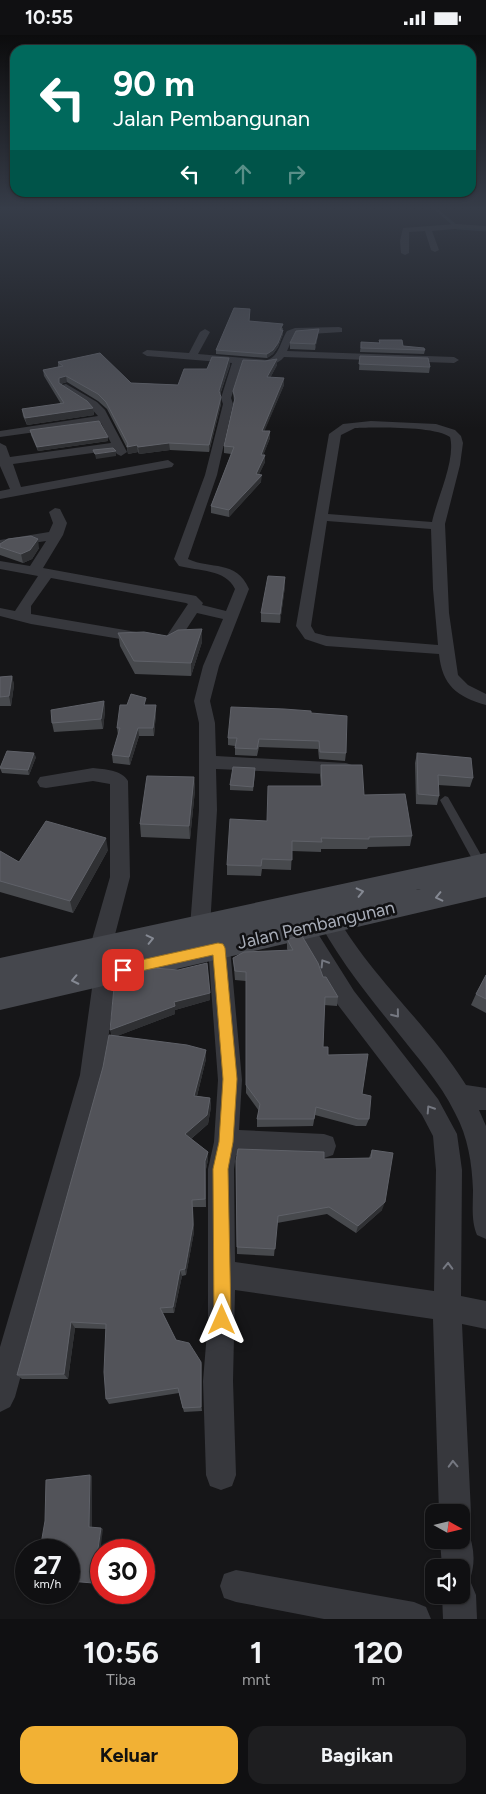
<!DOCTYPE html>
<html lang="id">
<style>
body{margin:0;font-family:Figtree,sans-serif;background:#1e1e20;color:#f1f3f6;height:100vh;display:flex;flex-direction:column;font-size:19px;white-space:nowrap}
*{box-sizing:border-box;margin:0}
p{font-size:16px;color:#9c9d9f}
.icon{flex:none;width:28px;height:28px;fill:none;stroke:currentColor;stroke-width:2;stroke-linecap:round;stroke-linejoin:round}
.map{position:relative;height:1584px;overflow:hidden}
.drawer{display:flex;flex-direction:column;background:#101012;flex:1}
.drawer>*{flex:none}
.hud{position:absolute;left:10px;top:10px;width:466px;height:152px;border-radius:15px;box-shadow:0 1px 4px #0004,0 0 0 1px #303032;background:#00695c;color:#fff;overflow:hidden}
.needle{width:32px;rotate:98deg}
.tools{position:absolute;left:425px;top:1469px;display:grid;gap:10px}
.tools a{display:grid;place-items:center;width:45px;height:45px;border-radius:10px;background:#101012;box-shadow:0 1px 4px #0004,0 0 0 1px #303032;font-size:25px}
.speed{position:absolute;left:15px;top:1504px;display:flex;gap:10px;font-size:25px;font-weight:700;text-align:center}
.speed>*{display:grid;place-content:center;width:65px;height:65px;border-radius:50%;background:#101012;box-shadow:0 1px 4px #0004,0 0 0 1px #303032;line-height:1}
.speed small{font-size:12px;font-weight:400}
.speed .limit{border:8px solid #d22;background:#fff;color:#111}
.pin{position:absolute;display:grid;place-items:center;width:42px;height:42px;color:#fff;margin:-21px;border-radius:10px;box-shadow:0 2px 8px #0006}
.me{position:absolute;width:55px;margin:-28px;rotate:0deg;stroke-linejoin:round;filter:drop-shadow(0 0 4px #0008)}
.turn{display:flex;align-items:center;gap:18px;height:105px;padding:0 20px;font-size:22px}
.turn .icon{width:65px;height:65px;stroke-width:2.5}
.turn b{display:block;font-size:35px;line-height:42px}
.lanes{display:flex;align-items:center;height:48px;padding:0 20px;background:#0003;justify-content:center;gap:25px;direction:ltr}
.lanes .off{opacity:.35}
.eta{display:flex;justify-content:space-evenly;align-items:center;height:85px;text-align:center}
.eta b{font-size:30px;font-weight:700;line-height:35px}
.cta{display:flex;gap:10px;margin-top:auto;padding:10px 20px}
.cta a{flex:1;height:58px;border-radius:15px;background:#f2b134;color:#111;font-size:20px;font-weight:700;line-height:58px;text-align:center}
.cta a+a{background:#1e1e20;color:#f1f3f6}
.status{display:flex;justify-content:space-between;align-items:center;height:35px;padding:0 25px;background:#101012;direction:ltr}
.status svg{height:14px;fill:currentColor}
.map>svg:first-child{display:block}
</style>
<div class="status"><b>10:55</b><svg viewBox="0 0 49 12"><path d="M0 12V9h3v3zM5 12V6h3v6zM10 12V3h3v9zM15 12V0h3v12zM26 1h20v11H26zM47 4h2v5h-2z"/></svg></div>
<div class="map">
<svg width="486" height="1584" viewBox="0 0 486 1584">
<rect width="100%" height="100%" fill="#161618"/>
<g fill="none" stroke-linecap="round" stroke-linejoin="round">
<path stroke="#2c353c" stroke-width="3" d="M435,173L458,193L486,195"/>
<path fill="#37383d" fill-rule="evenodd" d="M445,761L448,762L485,827L486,830L485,833H477L440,765Z"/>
<g fill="#37383d" fill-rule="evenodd">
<path d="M456,189L486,191V195L466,193L432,196L439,215L435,217L431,215L425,196L409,197V218L405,220L401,218L400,206L403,193Z"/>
<path d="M339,292L342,293V297L294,300L287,316L454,322L459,325L454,328L284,322C273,335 257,330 242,329L231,363L233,369L217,440L188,524C211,535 236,524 249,554L219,631L210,666L215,688L216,721L346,728L352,730L355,734L352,738L346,740L216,734L217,775L210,892L207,898L200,901L193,898L190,892L199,775V688L194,666L203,631L223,584L197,578L178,607L168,612L31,589L0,581V573L15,576L38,541L0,534V526L30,531L46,506L0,513V505L49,497L53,488L49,477L55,473L60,474L67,488L63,500L43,533L191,560L196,561L203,568L202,570L226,576L235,554C226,534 198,536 179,531L174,524L205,440L223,369L221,363L232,328L147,321L142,318L147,315L189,318L200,297L205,294L210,297L198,319L267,325C279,322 281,305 287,296L295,293ZM51,543L186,568L188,569L166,602L31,579V571Z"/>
<path d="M66,349L97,367L105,375L127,417L121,421L117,419L114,415L13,429L21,452L168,425L174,429L172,432L0,464V456L10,454L0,431V408L6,411L10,422L111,408L101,388L0,402V396L98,381L89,371L62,354L61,352L62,350Z"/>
<path d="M371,386L436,389L455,395L461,401L463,408L460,430L445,489L449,578L458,640L468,650L486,659V670C457,662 442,650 439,619L326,611L305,604L296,591L329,399L343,389ZM355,393C374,392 436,391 450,402C456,425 437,463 432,487L328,479L341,400ZM327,486L431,494L433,554L438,610L327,601L315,598L311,591Z"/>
<path d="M93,733C104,734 122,735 128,746L130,842L111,915L107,921L100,924L93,921L89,915L110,842V749L93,746L46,753L40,752L37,747L40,742L46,741Z"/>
<path d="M323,867L330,869C365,937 426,986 466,1050L486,1053V1075H479L486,1091V1204L477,1200C471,1186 473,1170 473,1155C472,1128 468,1102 455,1078C440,1047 416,1021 395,994C365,957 334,918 313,875L316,869Z"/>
<path d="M296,873L303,875L354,956L438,1064L457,1099L462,1135L461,1261L486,1266V1294L462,1289L471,1478L466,1489L461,1491L467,1494C474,1510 476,1527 470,1544L464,1546L471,1548L476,1560L477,1584H443L442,1560H461V1532H442L440,1505H461V1478H439L433,1284L235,1255L233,1346L236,1440L232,1451L221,1455L210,1451L206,1440L203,1346L208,1285V1134L214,1107L218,1045L208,913L212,907L219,904L226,907L230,913L242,1045L239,1095L324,1099L333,1102L336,1111L333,1120L324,1123L236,1120L234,1134L235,1227L434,1256L436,1135L433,1101L422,1080L338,970L286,881L289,875Z"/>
<path d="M105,930L113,932L116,939L104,1040L15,1362L10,1372L0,1377V1312L80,1040L94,939L97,932Z"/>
<path d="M236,1535L414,1567L426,1572L431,1584H324L236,1567L224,1563L220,1551L224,1539Z"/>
</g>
<path fill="#45474d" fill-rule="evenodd" d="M486,818V840L416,855L486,840V862L0,975V923Z"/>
</g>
<g fill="#47494d">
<path d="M250,278L249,286L283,293L282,295L283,299L278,312L273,319L267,323L216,319V315Z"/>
<path d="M319,294L318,300L315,315L290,314V308Z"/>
<path d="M379,305L403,311L425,315L424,319L360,317L361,307L379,308Z"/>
<path d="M360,321L430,332L429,338L359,335Z"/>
<path d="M229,323L230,330L220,360L221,369L209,417L170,415L139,419L138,417L128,419L127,413L107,374L98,366L67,347L61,349L93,373L94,380L27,390L23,381L22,374L61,369L44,341L43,335L58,332V327L131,348L178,350L207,334Z"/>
<path d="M277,324V330L270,343L284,350L264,396H270V403L263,420H265V427L259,439L261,447L229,482L211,478V471L231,419L224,418V411L234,366L233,356L265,326Z"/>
<path d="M30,395L108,402V406L38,416L31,400Z"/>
<path d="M0,509L39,513L32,524L23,528L0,520Z"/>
<path d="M285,542V551L280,588L261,587V578Z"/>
<path d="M202,594V607L191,641L135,639L120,611L118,598L167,601Z"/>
<path d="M12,641L14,650L11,671H0V642Z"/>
<path d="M104,666L105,676L103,694L54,697L52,688Z"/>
<path d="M147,670H156V678L154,701H139L130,730L113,728L112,720L118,700L117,693Z"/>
<path d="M311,678L346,718L345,726L319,724L318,714L259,712L257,721L235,720V711L228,710V703Z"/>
<path d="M417,718L473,743L470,752L438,750L439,761L437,770L416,769L415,728Z"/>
<path d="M36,722L29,740L2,738L0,733Z"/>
<path d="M321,730L364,760L412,801L410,811L368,812L367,814H321V817L292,816L291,835L262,834L261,841L227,840V830L267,786L321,751L320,740Z"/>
<path d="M255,738L253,756L230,755V750Z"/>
<path d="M194,742L195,755L190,804L141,802L140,789Z"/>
<path d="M108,815L73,878L0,857V816L19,827Z"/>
<path d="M287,904L323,942L338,962L337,971L324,970L323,1012L328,1020L362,1059L369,1084L366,1091H356L315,1080L313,1091L257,1092V1084L259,1076L246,1058V946L235,945L233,923L288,916L287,914Z"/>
<path d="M486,940V978L471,970L476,959Z"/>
<path d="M115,942L210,965L175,975V979L117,1001L206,1015V1024L197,1061L210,1063L211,1072L208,1089L191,1104L208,1117V1125L206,1134V1172H193L194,1197L186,1240L182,1241L174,1278H163L176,1305L201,1327L202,1332V1376L184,1377L179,1358L109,1369L106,1364V1294L75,1293L68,1344H22L17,1340L103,1032L111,1000Z"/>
<path d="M372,1115L382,1175L356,1198L327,1179L277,1188L274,1221L237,1219L236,1126L369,1123Z"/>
</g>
<g fill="#2f3033">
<path d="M319,294L318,300L315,315V309Z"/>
<path d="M283,295V299L278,312L273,319L267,323V319Z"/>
<path d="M229,323L230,330L219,362V356Z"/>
<path d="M277,324V330L267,349V342Z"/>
<path d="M66,341L67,347L60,349L59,348V343Z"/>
<path d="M284,343V350L262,402V396Z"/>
<path d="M221,362V369L209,417V410Z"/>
<path d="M93,373L94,380L27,390L25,383Z"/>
<path d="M270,396V403L261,426V420Z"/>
<path d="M108,402V406L38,416L37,412Z"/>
<path d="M169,408L170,415L139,419L138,412Z"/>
<path d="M137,410L138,417L128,419L127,412Z"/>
<path d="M116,416V421L96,424L95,419Z"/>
<path d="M265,420V427L256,446L262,440L261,447L229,482V475L256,439Z"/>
<path d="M38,504L39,513L32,524L23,528L21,519Z"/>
<path d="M285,542V551L280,588V579Z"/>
<path d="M202,594V607L191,641V628Z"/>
<path d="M12,641L14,650L11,671L9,661Z"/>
<path d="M104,666L105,676L103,694L101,684Z"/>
<path d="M156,670V678L154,701L153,693Z"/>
<path d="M138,693L139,701L130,730L129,722Z"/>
<path d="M34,718L36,722L29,740L28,735Z"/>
<path d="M194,742L195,755L190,804L189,791Z"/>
<path d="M106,803L108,815L73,878L70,866Z"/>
<path d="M210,958V965L175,975L174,967Z"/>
<path d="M175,971V979L112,1003L110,995Z"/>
<path d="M206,1015V1024L195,1069L194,1061Z"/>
<path d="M210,1063L211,1072L208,1089L186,1108L185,1099Z"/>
<path d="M208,1117V1125L206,1134V1172L205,1126Z"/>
<path d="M192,1165L194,1197L186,1240L185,1234Z"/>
<path d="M385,1167L382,1175L356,1198L358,1191Z"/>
<path d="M180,1235L182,1241L174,1278L173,1272Z"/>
<path d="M71,1287L75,1293L68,1344L64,1339Z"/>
<path d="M201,1327L202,1332V1376L201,1372Z"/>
<path d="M90,1440L92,1441V1493L89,1492Z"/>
<path d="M101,1493L103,1494L96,1548H93Z"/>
</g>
<g fill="#525359" stroke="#5f6168">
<path d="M234,273L250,274L249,286L283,289L280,295H283L278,308L273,315L267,319L216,315Z"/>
<path d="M319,294L315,309L290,308L296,296Z"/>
<path d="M379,305H402L403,311L424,313L425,315L361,313V307L380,308Z"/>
<path d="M100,318L131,348L178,350L184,334H207L212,322L229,323L219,356L221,362L209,410L169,408L138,412L137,410L127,412L128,409L106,367L98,359L66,341L59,343V348L87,366L93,373L25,383L22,374L64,368L43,335L63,331L58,327Z"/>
<path d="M360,321L428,323L430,332L359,329Z"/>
<path d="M277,324L267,342L284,343L262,396H270L261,420H265L256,439L262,440L229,475L211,471L234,412L224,411L235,363L233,356L243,325L265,326Z"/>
<path d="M99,386L108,402L37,412L30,395Z"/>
<path d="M113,413L116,416L95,419L93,415Z"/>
<path d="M31,501L38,504L30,515L21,519L0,512V509L8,504Z"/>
<path d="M268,541L285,542L280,579L261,578Z"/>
<path d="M202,594L191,628L134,626L118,598L144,597L167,601L178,595Z"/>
<path d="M12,641L9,661L0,662V642Z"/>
<path d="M131,659L146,663L144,670H156L153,693H138L129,722L112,720L120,693H117L120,670H127Z"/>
<path d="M104,666L101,684L52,688L51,675Z"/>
<path d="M231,672L284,674L311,676V678L347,681L346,718L320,717L319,706L259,704L257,714L235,713L237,703H228Z"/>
<path d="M7,716L34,718L28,735L0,733Z"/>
<path d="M417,718L471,723L473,743L438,740L439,761L418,759Z"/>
<path d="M321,730H362L364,760L405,759L412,801L369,802V804L321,803L322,807L292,806V825L262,824L261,831L227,830L230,784L267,786L268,751H322Z"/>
<path d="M233,732L255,733L253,752L230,750Z"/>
<path d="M147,741L194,742L189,791L140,789Z"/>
<path d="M46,786L106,803L70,866L0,846V816L19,827Z"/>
<path d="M302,901L318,928L323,942H326L338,962H325L323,1012H328V1020L368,1019L362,1059L371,1061L369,1084H358L316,1072L314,1084H257L260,1069L246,1050V937L235,936L233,923L244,917L293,915L287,904Z"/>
<path d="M207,928L210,958L174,967L175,971L110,995L115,942L154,933L178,935Z"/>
<path d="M486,940V964L476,959Z"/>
<path d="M109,1000L187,1010L206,1015L194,1061L210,1063L207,1080L185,1099L208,1117L205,1126V1164L192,1165L193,1190L185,1234L180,1235L173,1272L160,1273L176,1305L189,1308L201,1327V1372L183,1373L178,1353L106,1364L104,1337L106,1289L71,1287L64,1339L17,1340L103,1032Z"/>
<path d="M238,1114L324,1117V1124L371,1123L372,1115L393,1118L385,1167L358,1191L329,1172L278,1181L275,1214L237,1212L236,1126Z"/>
<path d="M90,1440L89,1492L101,1493L93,1548L69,1546V1515H40L45,1486L46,1445Z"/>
</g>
<defs><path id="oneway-chevron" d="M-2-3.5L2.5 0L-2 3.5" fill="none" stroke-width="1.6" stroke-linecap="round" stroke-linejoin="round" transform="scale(1.25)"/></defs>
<g stroke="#858993">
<use href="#oneway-chevron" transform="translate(360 857) rotate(-13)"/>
<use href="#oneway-chevron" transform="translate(439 862) rotate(167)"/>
<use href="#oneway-chevron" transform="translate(150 904) rotate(-13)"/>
<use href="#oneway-chevron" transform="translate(75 945) rotate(168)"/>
</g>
<g stroke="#757881">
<use href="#oneway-chevron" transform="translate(324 928) rotate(-122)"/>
<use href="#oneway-chevron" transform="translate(396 979) rotate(51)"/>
<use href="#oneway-chevron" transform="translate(430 1074) rotate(-123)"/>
<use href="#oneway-chevron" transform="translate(448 1231) rotate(-89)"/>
<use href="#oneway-chevron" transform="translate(453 1429) rotate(-92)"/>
</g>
<linearGradient id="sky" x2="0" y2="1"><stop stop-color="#0c0c0d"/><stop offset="0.44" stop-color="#363c48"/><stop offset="1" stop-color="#363c48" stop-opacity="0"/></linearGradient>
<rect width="486" height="394" fill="url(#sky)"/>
<path fill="#f2b134" stroke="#9d7322" d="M218,908L223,909L225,913L237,1044L233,1107L228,1134L231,1285L228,1291L222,1293L216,1291L214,1285L213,1134L219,1107L223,1044L213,920L123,940L118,939L116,935L118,931L123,929Z"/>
<g text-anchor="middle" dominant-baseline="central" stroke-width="5" stroke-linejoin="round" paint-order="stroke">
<g font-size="18" fill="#a8adb8" stroke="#111113">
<text transform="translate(316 890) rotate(-13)">Jalan Pembangunan</text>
</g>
</g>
</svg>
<div class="tools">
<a><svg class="needle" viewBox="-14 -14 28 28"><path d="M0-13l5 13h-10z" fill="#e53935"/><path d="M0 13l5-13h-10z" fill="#9c9d9f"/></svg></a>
<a><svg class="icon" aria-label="sound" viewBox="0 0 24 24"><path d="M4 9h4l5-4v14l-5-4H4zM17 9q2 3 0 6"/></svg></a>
</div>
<div class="speed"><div>27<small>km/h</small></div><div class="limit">30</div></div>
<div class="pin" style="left:123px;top:935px;background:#d93025"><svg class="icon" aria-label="arrive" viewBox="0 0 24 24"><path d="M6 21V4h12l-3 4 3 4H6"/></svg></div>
<svg class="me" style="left:222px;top:1285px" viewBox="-20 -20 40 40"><path d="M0-17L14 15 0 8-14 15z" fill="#f2b134" stroke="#fff" stroke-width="4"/></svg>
<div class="hud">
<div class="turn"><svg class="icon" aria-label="left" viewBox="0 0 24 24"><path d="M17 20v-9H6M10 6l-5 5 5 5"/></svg><div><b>90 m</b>Jalan Pembangunan</div></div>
<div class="lanes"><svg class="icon" aria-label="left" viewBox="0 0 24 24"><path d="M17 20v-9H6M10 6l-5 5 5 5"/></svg><svg class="icon off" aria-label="ahead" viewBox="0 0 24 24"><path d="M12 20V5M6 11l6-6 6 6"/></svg><svg class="icon off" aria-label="right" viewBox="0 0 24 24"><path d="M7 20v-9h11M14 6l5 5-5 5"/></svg></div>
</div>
</div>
<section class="drawer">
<div class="eta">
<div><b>10:56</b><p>Tiba</p></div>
<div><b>1</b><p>mnt</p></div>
<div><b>120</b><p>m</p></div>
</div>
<div class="cta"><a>Keluar</a><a>Bagikan</a></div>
</section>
